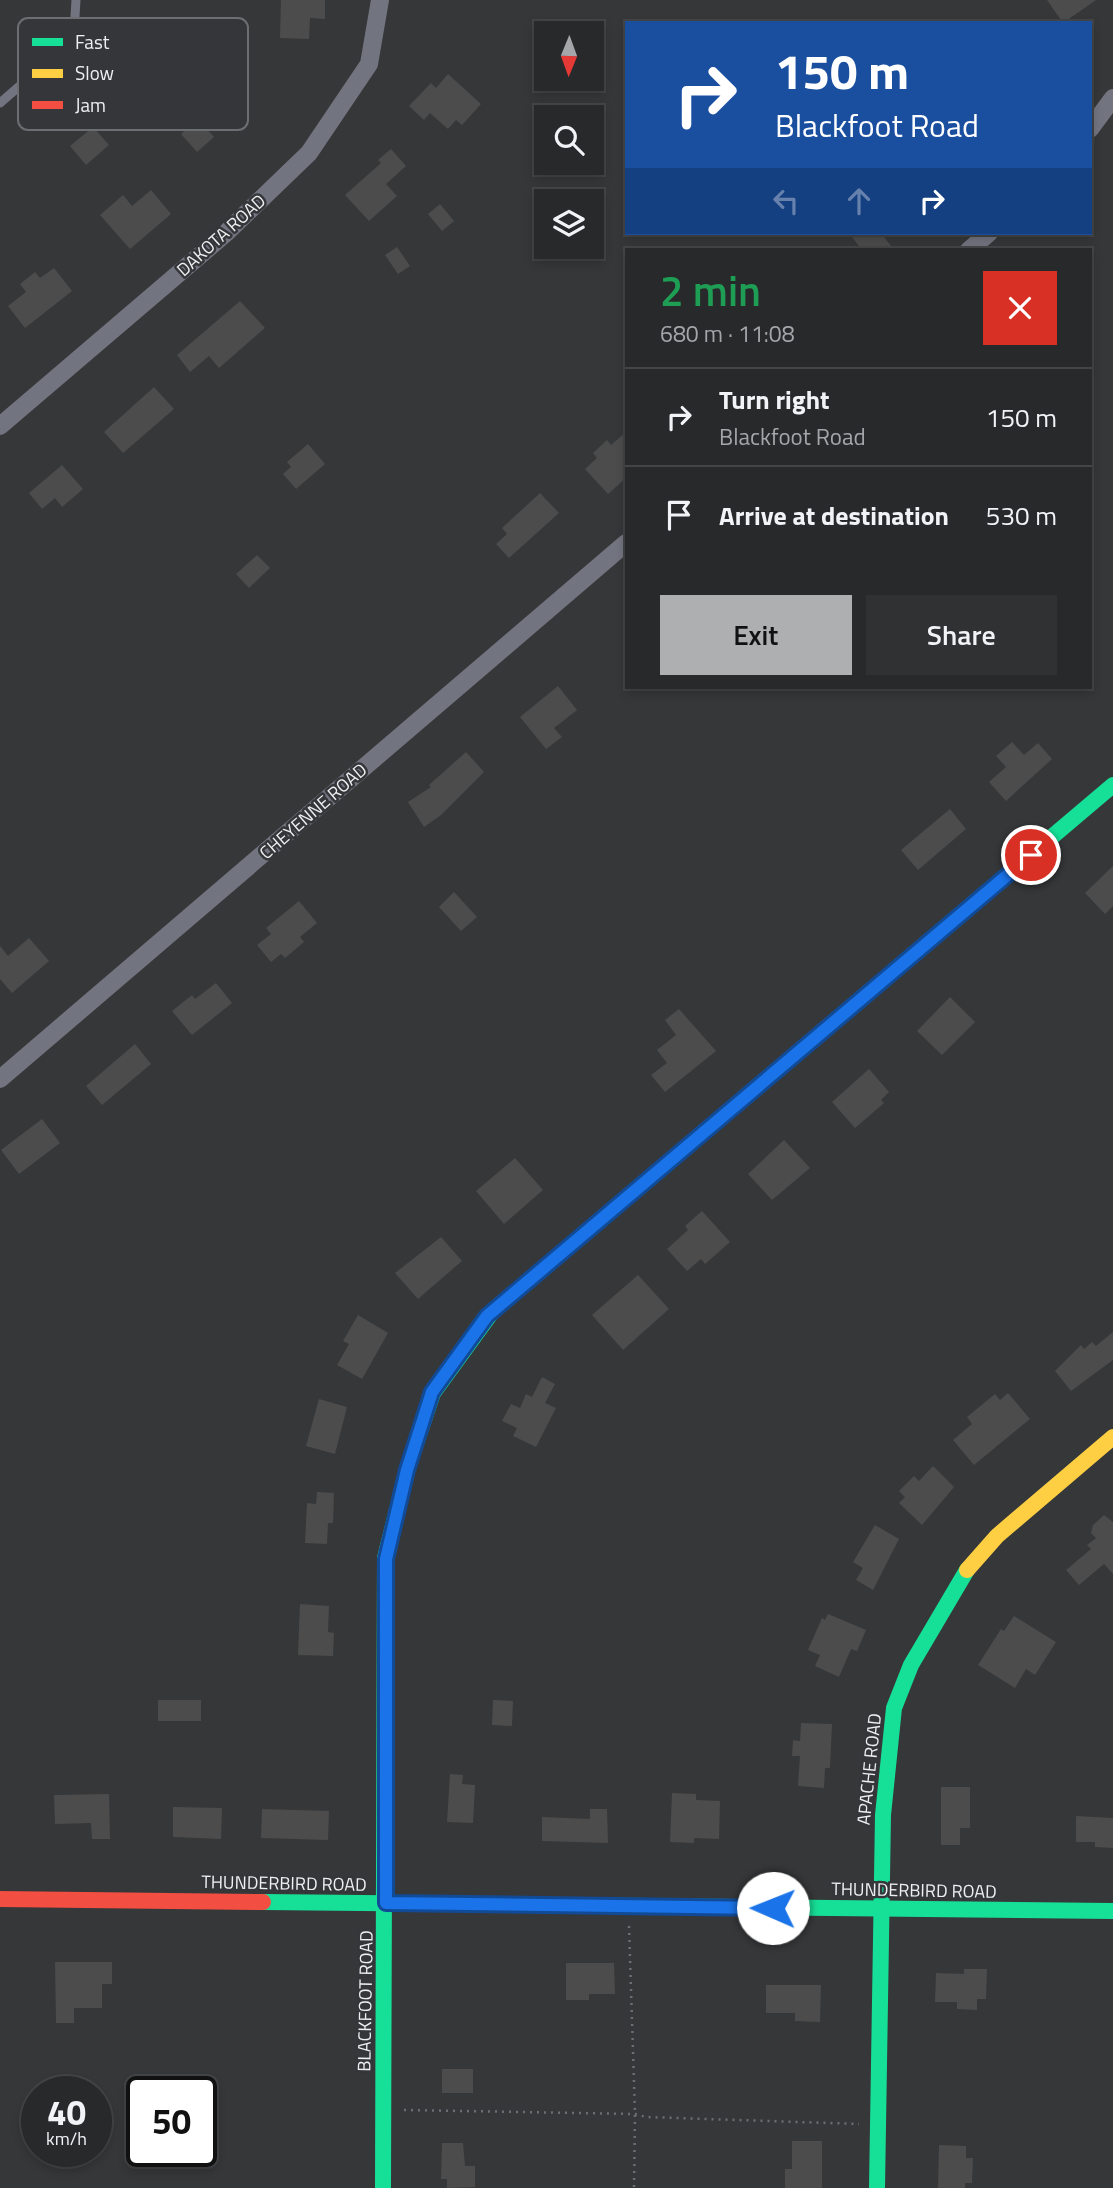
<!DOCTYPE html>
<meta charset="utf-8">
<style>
body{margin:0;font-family:"Titillium Web",sans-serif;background:#303133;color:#f1f3f6;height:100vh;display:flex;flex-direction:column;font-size:26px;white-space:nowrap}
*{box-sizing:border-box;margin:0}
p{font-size:23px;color:#a5a6a9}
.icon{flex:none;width:38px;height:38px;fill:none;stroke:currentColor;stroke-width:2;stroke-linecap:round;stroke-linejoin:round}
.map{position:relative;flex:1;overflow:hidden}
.panel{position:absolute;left:625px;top:248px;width:467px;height:441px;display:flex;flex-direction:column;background:#28292b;border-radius:0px;box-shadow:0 4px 10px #0003,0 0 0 2px #444547}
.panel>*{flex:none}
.banner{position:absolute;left:625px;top:21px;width:467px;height:214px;border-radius:0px;box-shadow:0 4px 10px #0003,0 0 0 2px #444547;background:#1a4fa0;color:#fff;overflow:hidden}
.needle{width:46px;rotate:181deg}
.controls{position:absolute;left:534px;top:21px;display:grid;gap:14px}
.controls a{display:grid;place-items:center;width:70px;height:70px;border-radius:0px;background:#28292b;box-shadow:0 4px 10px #0003,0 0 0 2px #444547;font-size:35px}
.speed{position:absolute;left:21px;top:2076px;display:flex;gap:14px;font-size:35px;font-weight:700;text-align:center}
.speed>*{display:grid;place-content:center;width:91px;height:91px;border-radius:50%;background:#28292b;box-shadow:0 4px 10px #0003,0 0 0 2px #444547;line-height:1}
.speed small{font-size:18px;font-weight:400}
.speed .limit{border:4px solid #111;border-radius:10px;background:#fff;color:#111}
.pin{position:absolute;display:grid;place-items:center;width:60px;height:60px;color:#fff;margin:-30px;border:4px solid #fff;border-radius:50%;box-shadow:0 2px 7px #0007}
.me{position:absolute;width:77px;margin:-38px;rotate:271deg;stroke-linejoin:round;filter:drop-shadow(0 0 5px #0008)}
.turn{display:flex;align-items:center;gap:24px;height:147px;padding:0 35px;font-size:32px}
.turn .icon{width:91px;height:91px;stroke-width:2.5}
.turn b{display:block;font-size:49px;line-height:60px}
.lanes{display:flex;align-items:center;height:66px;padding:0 35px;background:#0003;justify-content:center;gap:35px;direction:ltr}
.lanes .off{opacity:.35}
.round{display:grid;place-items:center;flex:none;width:74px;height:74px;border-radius:0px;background:#303133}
.headline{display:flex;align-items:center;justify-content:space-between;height:119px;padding:0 35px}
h1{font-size:42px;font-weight:600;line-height:52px;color:#1e9e55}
.button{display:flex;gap:14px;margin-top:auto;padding:14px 35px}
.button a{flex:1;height:80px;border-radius:0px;background:#aeafb1;color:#111;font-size:28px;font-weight:600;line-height:80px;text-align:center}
.button a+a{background:#303133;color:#f1f3f6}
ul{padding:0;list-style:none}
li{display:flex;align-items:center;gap:21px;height:98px;padding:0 35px;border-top:2px solid #444547}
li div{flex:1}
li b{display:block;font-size:26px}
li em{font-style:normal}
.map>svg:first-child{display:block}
</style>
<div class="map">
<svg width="1113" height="2188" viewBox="0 0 1113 2188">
<rect width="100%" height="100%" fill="#363739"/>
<g fill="#4c4c4c">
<path d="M281,0H325V19L310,18L309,39L280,38Z"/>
<path d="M1047,0H1096L1063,23Z"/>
<path d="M448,74L481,104L462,125L456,120L448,129L430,113L424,120L409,106L431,83L436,88Z"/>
<path d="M198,77L226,107L205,127L214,137L197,152L181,134L187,128L167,106Z"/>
<path d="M93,127L109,145L86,165L70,146Z"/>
<path d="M391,149L406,166L386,184L397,196L369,221L345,195L381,163L378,160Z"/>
<path d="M151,190L171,214L130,249L100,215L123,195L132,206Z"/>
<path d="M440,204L454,221L442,231L428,214Z"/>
<path d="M849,233H881L894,250H862Z"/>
<path d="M397,247L410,266L398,274L385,255Z"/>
<path d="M54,268L72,291L25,328L8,306L26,292L20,284L35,272L40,278Z"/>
<path d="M240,301L265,328L219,368L209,356L190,372L177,355Z"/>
<path d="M154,387L174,409L123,453L104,432Z"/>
<path d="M626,432V478L608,494L585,469L597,458L593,453L607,440L611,445Z"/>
<path d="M308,444L325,464L296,489L283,474L291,467L287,462Z"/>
<path d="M62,465L83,489L62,507L55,498L42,509L29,493Z"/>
<path d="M540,493L559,513L509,558L496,544L507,534L502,528Z"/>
<path d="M257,555L270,568L249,588L236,574Z"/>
<path d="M558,686L577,710L554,728L562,737L546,749L520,717Z"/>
<path d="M1012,742L1024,755L1038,743L1052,759L1006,801L989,782L1006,767L996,756Z"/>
<path d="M466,752L484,772L441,815L424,827L408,802L431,787L429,785Z"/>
<path d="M950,809L966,829L918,870L901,850Z"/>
<path d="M1113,866V906L1105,914L1085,893Z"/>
<path d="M454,892L477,917L461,931L439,907Z"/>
<path d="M299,901L317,923L300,937L304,942L285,958L281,954L271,962L257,945L271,934L266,928Z"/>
<path d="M29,938L49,961L12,993L0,979V946L8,956Z"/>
<path d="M216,983L232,1003L192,1035L172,1011L192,995L195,999Z"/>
<path d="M950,997L975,1022L942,1055L917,1031Z"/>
<path d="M679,1009L716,1051L665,1092L651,1075L667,1063L657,1050L676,1035L665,1020Z"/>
<path d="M135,1044L151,1064L102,1105L86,1086Z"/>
<path d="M869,1069L889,1092L881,1100L884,1103L855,1128L832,1102Z"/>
<path d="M42,1119L60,1143L19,1174L1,1150Z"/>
<path d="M784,1140L810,1168L772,1200L748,1174Z"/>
<path d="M515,1158L543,1190L504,1224L476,1191Z"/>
<path d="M702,1211L730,1242L705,1264L701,1259L687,1271L667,1249L688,1230L685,1226Z"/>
<path d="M441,1237L462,1261L418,1299L395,1273Z"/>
<path d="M638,1275L669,1309L623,1350L592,1315Z"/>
<path d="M358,1315L388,1333L362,1379L337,1365L349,1344L343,1341Z"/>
<path d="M1113,1332V1360L1071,1391L1055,1371L1081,1345L1084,1349L1092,1342L1096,1346Z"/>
<path d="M542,1377L555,1384L545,1403L556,1408L536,1447L513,1436L517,1428L502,1421L511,1404L520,1408L526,1394L532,1397Z"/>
<path d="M1008,1393L1030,1419L974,1465L953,1440L972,1424L967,1417L995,1394L1000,1400Z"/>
<path d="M319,1399L347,1407L335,1454L306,1446Z"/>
<path d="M933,1466L954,1487L922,1525L899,1503L905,1497L899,1491L914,1476L919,1481Z"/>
<path d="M317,1492L334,1493L333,1523H328L327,1544L305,1543L307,1503L316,1504Z"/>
<path d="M1104,1515L1113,1522V1574L1104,1564L1079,1585L1066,1570L1091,1549L1087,1545L1096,1538L1091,1533L1093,1525Z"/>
<path d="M875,1525L899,1539L873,1590L856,1580L863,1568L853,1562Z"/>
<path d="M300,1604L329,1606L328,1632L334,1633L333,1656L298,1655Z"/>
<path d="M828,1614L866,1630L857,1651L851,1649L839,1677L815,1666L820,1655L808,1650L822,1618L825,1620Z"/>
<path d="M1014,1616L1056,1642L1035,1675L1026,1669L1015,1688L978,1665L1001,1629L1004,1631Z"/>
<rect x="158" y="1700" width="43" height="21"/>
<path d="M493,1700L513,1701L512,1726L492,1725Z"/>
<path d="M801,1723L832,1724L830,1768H825L824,1788L798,1786L800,1756H792L793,1740L800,1741Z"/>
<path d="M450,1774L463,1775L462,1784L475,1785L473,1823L447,1822Z"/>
<path d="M941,1787H970V1828H960V1845H941Z"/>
<path d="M672,1793L696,1794V1800L720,1801L719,1839L694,1838V1843L670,1842Z"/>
<path d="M109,1794L110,1839H92L91,1823L55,1824L54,1795Z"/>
<path d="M173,1807L222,1808L221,1839L173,1837Z"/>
<path d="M262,1809L329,1811L328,1840L261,1838Z"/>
<path d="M590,1809H607L608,1843L542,1841V1817L590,1819Z"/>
<path d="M1076,1816L1113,1818V1848L1095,1847V1842H1076Z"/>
<path d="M55,1962H112V1984H102V2008H74V2023H56Z"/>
<path d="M566,1963H614L615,1994H589V2000H566Z"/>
<path d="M964,1969H987L986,1999H977V2010L957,2009V2002H935L936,1973L964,1974Z"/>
<path d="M766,1985H821L820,2022L795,2021V2013H766Z"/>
<rect x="442" y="2069" width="31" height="24"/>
<path d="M792,2141H822V2188H785V2169H792Z"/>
<path d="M442,2143H463L465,2166H475V2187L447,2188V2179H441Z"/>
<path d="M939,2145L966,2146V2158H973L972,2183H965V2188H938Z"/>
</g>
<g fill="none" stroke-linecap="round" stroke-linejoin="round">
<g stroke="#6d6e75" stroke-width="2.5" stroke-dasharray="2 5" stroke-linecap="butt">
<path d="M629,1926L635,2114L634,2188"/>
<path d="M404,2110L635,2114L646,2117L859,2124"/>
</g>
<path stroke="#727580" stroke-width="9" d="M0,103L69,43L74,32L76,0"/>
<g stroke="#727580" stroke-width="18">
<path d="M1090,129L1113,98"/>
<path d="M969,250L989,233"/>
<path d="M0,426L226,233L309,153L369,64L380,0"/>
<path d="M0,1079L626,543"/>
</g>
<g stroke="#16e098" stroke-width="16">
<path d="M832,1023L1113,785"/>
<path d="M263,1902L1113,1911"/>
<path d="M383,2188L385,1558L407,1470L433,1393L492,1312"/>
<path d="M877,2188L883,1815L894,1708L911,1665L967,1570"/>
</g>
<g stroke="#ffcf43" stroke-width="16">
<path d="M492,1312L832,1023"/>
<path d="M967,1570L997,1536L1113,1437"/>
</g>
<path stroke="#f24e42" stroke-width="16" d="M0,1899L263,1902"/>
</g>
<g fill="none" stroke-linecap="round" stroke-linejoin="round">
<defs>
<path id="route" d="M773,1908L386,1903V1559L407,1470L432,1392L487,1316L1031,855"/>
</defs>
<use href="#route" stroke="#114b97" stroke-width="18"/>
<use href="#route" stroke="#1a73e8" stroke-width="12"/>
</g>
<g text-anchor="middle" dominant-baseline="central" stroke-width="5" stroke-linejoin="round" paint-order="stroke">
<g font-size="18" fill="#eeeff1" stroke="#35363a">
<text transform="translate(221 235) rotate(-42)">DAKOTA ROAD</text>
<text transform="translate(313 811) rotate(-41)">CHEYENNE ROAD</text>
<text transform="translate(869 1769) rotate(-84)">APACHE ROAD</text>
<text transform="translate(284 1883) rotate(1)">THUNDERBIRD ROAD</text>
<text transform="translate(914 1890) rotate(1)">THUNDERBIRD ROAD</text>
<text transform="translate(365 2001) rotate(-89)">BLACKFOOT ROAD</text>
</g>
</g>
<rect x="18" y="18" width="230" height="112" rx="10" fill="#35363a" stroke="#6c6e71" stroke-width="2"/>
<rect x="32" y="38" width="31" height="8" fill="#16e098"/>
<rect x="32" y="69" width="31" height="9" fill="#ffcf43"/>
<rect x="32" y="101" width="31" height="8" fill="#f24e42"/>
<g font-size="19" fill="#eeeff1">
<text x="75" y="49">Fast</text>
<text x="75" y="80">Slow</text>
<text x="75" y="112">Jam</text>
</g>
</svg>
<div class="controls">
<a><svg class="needle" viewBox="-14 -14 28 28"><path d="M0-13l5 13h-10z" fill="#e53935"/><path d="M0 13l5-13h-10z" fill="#a5a6a9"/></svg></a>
<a><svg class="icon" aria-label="search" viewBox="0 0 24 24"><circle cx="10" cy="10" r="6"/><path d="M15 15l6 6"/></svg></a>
<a><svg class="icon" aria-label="layers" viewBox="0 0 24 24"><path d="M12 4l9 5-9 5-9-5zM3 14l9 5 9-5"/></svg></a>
</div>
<div class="speed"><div>40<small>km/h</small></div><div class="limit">50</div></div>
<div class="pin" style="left:1031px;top:855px;background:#d93025"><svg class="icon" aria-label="arrive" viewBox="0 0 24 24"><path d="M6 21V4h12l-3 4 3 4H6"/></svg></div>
<svg class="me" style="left:773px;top:1908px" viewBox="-20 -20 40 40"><circle r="19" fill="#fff"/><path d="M0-13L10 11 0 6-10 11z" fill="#1a73e8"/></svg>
<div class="banner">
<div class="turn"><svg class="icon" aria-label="right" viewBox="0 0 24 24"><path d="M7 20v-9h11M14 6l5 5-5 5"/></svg><div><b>150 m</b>Blackfoot Road</div></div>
<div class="lanes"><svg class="icon off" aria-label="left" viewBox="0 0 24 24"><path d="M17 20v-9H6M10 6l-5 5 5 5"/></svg><svg class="icon off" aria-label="ahead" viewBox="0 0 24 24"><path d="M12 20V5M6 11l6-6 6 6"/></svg><svg class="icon" aria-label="right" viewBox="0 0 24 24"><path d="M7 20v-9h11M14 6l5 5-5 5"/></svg></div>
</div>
<section class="panel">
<div class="headline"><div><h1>2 min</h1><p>680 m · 11:08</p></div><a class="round" style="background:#d93025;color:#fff"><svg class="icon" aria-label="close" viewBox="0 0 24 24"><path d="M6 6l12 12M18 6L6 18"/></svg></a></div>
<ul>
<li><svg class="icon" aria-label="right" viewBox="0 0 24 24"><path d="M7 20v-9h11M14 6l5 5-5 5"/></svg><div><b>Turn right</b><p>Blackfoot Road</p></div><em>150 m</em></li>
<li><svg class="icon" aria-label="arrive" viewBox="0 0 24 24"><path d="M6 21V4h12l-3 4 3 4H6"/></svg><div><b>Arrive at destination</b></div><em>530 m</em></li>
</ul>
<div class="button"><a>Exit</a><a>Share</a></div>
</section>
</div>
